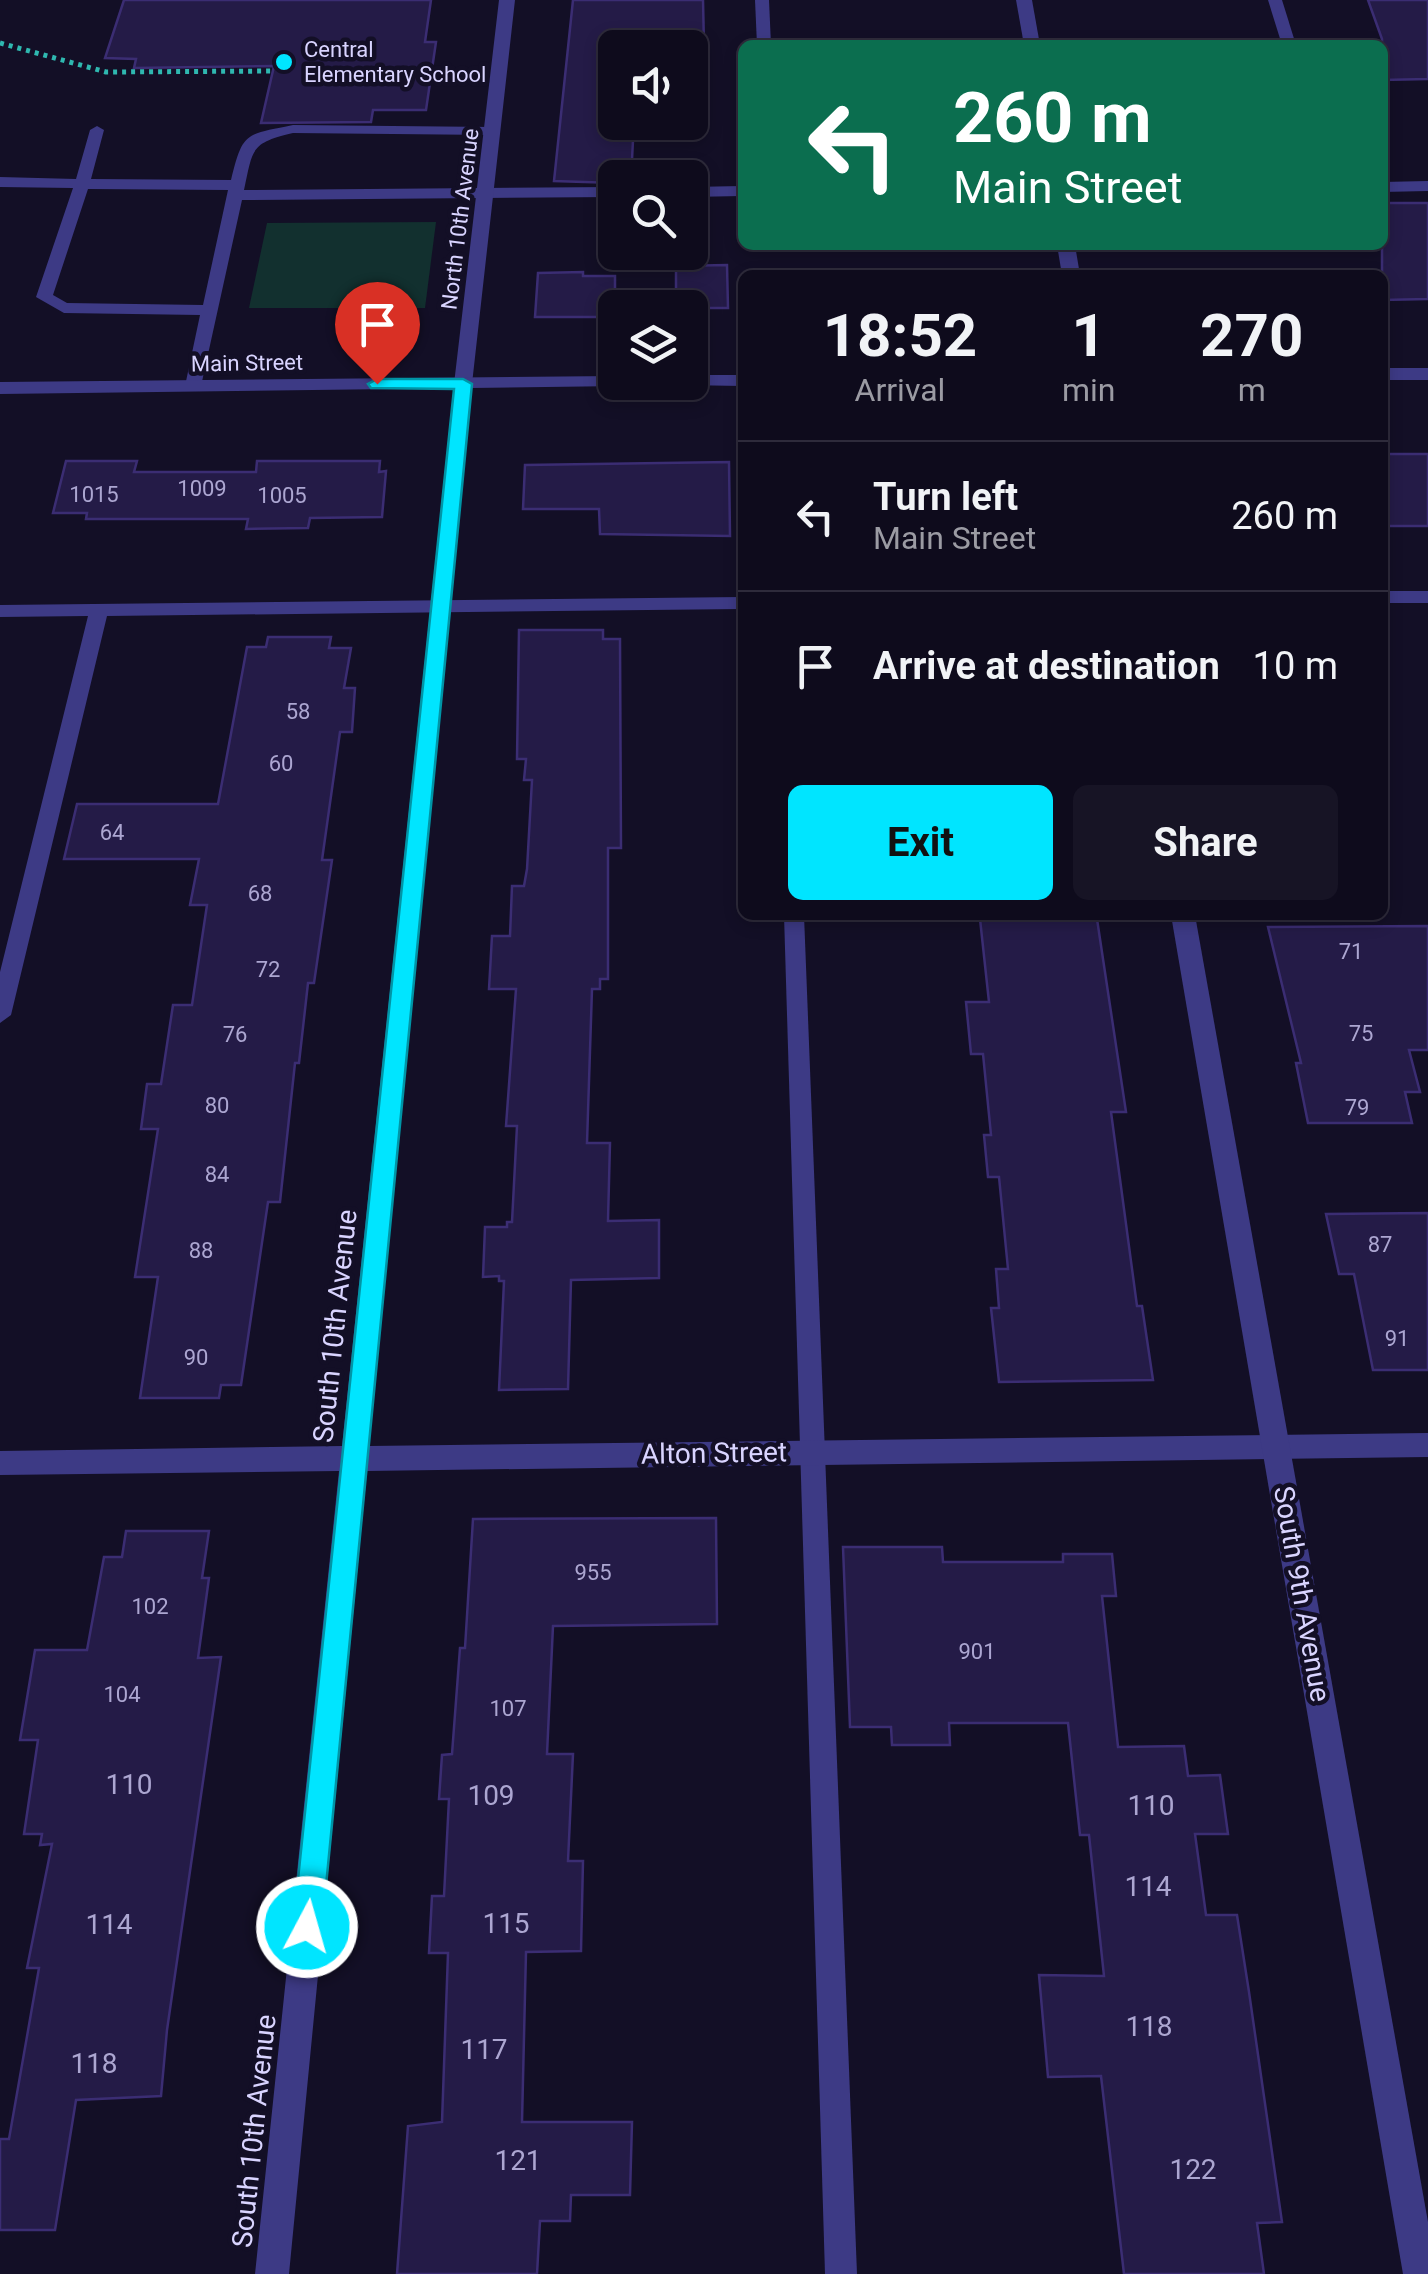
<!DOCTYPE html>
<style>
body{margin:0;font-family:Roboto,sans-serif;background:#171425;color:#f1f3f6;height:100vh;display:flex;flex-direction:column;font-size:38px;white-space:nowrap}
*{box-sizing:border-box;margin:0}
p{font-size:32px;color:#9b9ba3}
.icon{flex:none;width:55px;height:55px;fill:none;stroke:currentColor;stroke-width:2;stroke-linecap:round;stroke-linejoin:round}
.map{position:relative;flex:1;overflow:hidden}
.details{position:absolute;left:738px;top:270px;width:650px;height:650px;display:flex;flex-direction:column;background:#0e0b1c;border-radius:15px;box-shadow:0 5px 15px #0003,0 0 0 2px #2e2b3b}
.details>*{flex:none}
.banner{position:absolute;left:738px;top:40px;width:650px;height:210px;border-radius:15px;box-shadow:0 5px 15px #0003,0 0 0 2px #2e2b3b;background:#0b6e4f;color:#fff;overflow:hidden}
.controls{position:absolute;left:598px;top:30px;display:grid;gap:20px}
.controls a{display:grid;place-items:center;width:110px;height:110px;border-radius:15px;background:#0e0b1c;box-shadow:0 5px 15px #0003,0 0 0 2px #2e2b3b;font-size:50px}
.pin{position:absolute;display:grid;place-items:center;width:85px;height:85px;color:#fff;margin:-102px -42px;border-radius:50% 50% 50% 0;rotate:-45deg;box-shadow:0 0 10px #0007}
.pin .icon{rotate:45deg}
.me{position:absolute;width:110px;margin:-55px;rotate:6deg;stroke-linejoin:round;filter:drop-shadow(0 0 8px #0008)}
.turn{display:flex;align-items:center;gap:35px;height:210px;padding:0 50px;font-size:45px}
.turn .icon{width:130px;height:130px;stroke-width:2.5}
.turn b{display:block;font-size:70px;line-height:85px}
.eta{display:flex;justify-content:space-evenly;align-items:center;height:170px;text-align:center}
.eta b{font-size:60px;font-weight:700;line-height:70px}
.primary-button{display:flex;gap:20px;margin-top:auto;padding:20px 50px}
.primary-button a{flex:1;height:115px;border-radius:15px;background:#00e5ff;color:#111;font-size:40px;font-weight:700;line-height:115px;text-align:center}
.primary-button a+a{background:#171425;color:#f1f3f6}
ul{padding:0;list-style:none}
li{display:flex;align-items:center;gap:30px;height:150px;padding:0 50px;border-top:2px solid #2e2b3b}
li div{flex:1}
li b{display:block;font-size:38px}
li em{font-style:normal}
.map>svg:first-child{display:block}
</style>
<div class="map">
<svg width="1428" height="2274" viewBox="0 0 1428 2274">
<rect width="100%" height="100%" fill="#130f26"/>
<path fill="#12302f" d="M436,222L425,308H249L267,223Z"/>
<g fill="#241b47" stroke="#3b2d73" stroke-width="2.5">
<path d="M124,0H431L425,42H436L426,110H373L371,122L261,123L274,66L134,68L136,59L105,58Z"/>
<path d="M573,0H703L704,46L615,48V122H634L631,178H615V183L554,181Z"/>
<path d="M1368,0H1428V79L1382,80V39Z"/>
<path d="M1382,203H1428V299L1382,300Z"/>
<path d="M727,265L728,308H676V266Z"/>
<path d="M583,272V276H615V317H535L538,273Z"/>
<rect x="1382" y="454" width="46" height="72"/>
<path d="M66,461H137L134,472H256L257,461H380L379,472L386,471L382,517L310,518L308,528L246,529L248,519H86L87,513H53Z"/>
<path d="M729,462L730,536L600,534L599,509H523L525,465Z"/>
<path d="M519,630H603V639H620L621,848H608V979H600V989H592L587,1143H610L608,1221L659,1220V1278L571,1280L568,1389L499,1390L504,1281H499V1276L483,1277L485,1227H507V1222H512L517,1126H506L516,989H489L492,936H510L512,886H524L527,869L532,780H524L526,759H517Z"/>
<path d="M268,637H331L329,648H351L344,688H355L352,732H340L322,860H332L314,983H308L299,1063H295L280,1202H268L241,1385H221L219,1398H140L158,1277H135L158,1129H141L147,1084H161L173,1005H192L207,905H190L199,859H64L77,804H218L247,647H266Z"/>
<path d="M980,919H1097L1126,1112H1111L1137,1306H1142L1153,1380L999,1382L991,1308H999L996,1269H1008L999,1177H988L984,1135H991L983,1054H971L966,1002H989Z"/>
<path d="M1428,926V1050H1409L1420,1092H1405L1412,1123H1308L1296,1063H1301L1268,927Z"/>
<path d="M1428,1213V1370H1373L1354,1274H1339L1326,1214Z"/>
<path d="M716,1518L717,1624L553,1626L547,1754H573L568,1861H583L581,1951L526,1952L522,2122H632L630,2195H571L570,2221H540L537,2274H397L408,2126L442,2122L448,1953H429L432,1896H444L449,1799H439L442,1755L452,1754L460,1648H465L473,1519Z"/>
<path d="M126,1531H209L202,1578H209L198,1658L221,1657L167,2030L161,2096L76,2100L55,2230H0V2139H9L39,1968H27L52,1844L40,1845L42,1834H24L38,1740H20L35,1650H87L104,1557H122Z"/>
<path d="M843,1547H942L943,1562H1063V1554H1112L1116,1596H1102L1118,1747L1184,1746L1188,1776L1220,1775L1228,1834H1195L1206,1915H1237L1249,1992L1282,2222L1257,2223L1264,2274H1124L1101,2076L1048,2077L1039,1975L1104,1976L1089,1835H1080L1068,1723H949L950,1745H892L891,1727H850Z"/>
</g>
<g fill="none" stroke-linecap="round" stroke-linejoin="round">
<path stroke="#2fb8b0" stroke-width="5" stroke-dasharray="4 5" stroke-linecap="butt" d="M0,43L106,72L273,71"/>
<g fill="#3d3a85" fill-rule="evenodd">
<path d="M755,0H769L771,45H757Z"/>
<path d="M1268,0H1282L1296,45H1282Z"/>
<path d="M293,125L492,127L499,131L492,135L293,133C250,143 253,149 244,190L615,187V197L242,200L201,386L193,391L185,386L200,315L64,313L36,297L73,188L0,187V177L76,179L90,130L97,126L104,130L91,179L231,180C243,131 245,135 293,125ZM88,189L228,190L203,305L67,303L53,295Z"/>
<path d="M1428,181V191L1382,192V182Z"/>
<path d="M742,186V196L690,197V187Z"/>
<rect x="1382" y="591" width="46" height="12"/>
<path d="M742,597V609L107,616L11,1015L0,1023V972L88,616L0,617V605Z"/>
<path d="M784,915H804L857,2274H825Z"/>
</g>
<path fill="#3d3a85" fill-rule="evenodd" d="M499,0H515L472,384L369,1446L1428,1433V1457L367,1471L289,2274H255L339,1471L0,1475V1451L342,1446L454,384Z"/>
<g fill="#3d3a85" fill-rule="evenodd">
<path d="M1016,0H1032L1040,45H1024Z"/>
<path d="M1057,245H1075L1080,275H1062Z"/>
<rect x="1382" y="368" width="46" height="12"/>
<path d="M690,375H742V386L683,385L682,382H690Z"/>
<path d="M615,376V382H624L622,386L0,394V382Z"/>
<path d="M1171,915H1195L1428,2222V2274H1403Z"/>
</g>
</g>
<path fill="#00e5ff" stroke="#0095a6" stroke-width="2.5" d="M377,379H463L472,384L322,1927L317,1937L307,1942L297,1937L293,1927L454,389L371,388L368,384Z"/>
<circle fill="#00e5ff" stroke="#130f26" stroke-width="4" cx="284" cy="62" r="10"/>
<g text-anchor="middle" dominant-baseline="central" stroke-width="9" stroke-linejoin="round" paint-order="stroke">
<g font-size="22" fill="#d9d4ff" stroke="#130f26" text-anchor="start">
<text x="304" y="49">Central<tspan x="304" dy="25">Elementary School</tspan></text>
</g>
<g font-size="22" fill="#d9d4ff" stroke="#130f26">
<text transform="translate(460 219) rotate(-83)">North 10th Avenue</text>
<text transform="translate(247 363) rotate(-1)">Main Street</text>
</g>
<g font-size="22" fill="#aca6d1">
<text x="202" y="488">1009</text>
<text x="94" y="494">1015</text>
<text x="282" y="495">1005</text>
<text x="298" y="711">58</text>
<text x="281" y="763">60</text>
<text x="112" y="832">64</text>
<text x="260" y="893">68</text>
<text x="1351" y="951">71</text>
<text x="268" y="969">72</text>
<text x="1361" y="1033">75</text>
<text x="235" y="1034">76</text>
<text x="217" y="1105">80</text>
<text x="1357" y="1107">79</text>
<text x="217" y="1174">84</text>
<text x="1380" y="1244">87</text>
<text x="201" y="1250">88</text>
<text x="1397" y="1338">91</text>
<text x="196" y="1357">90</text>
<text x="593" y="1572">955</text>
<text x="150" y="1606">102</text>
<text x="977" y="1651">901</text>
<text x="122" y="1694">104</text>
<text x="508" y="1708">107</text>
</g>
<g font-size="28" fill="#d9d4ff" stroke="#130f26">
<text transform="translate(335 1326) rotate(-84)">South 10th Avenue</text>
<text transform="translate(714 1453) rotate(-1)">Alton Street</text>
<text transform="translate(1302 1594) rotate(80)">South 9th Avenue</text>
<text transform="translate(254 2131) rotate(-84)">South 10th Avenue</text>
</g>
<g font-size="28" fill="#aca6d1">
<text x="129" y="1784">110</text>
<text x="491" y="1795">109</text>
<text x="1151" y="1805">110</text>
<text x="1148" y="1886">114</text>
<text x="506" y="1923">115</text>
<text x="109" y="1924">114</text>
<text x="1149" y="2026">118</text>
<text x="484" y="2049">117</text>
<text x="94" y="2063">118</text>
<text x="518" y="2160">121</text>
<text x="1193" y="2169">122</text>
</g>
</g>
</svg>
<div class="controls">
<a><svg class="icon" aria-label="sound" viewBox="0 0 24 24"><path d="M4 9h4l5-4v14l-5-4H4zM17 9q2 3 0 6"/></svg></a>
<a><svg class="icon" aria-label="search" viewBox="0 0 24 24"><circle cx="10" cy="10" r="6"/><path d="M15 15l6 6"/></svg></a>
<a><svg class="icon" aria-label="layers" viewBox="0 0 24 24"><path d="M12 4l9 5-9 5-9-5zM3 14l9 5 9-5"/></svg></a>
</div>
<div class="pin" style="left:377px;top:384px;background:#d93025"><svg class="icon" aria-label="arrive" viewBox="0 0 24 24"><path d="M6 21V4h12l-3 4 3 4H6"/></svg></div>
<svg class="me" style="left:307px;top:1927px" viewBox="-20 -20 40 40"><circle r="17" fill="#00e5ff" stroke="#fff" stroke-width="3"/><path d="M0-11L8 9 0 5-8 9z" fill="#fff"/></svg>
<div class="banner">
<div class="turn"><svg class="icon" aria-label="left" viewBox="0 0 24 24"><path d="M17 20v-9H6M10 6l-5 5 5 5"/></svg><div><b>260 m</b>Main Street</div></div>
</div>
<section class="details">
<div class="eta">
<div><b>18:52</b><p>Arrival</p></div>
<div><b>1</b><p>min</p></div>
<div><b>270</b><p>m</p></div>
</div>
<ul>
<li><svg class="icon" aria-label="left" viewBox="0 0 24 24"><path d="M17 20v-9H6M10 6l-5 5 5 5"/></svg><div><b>Turn left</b><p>Main Street</p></div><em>260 m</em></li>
<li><svg class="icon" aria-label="arrive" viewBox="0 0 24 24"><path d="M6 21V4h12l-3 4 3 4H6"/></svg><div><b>Arrive at destination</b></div><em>10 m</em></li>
</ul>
<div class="primary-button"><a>Exit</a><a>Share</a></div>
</section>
</div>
